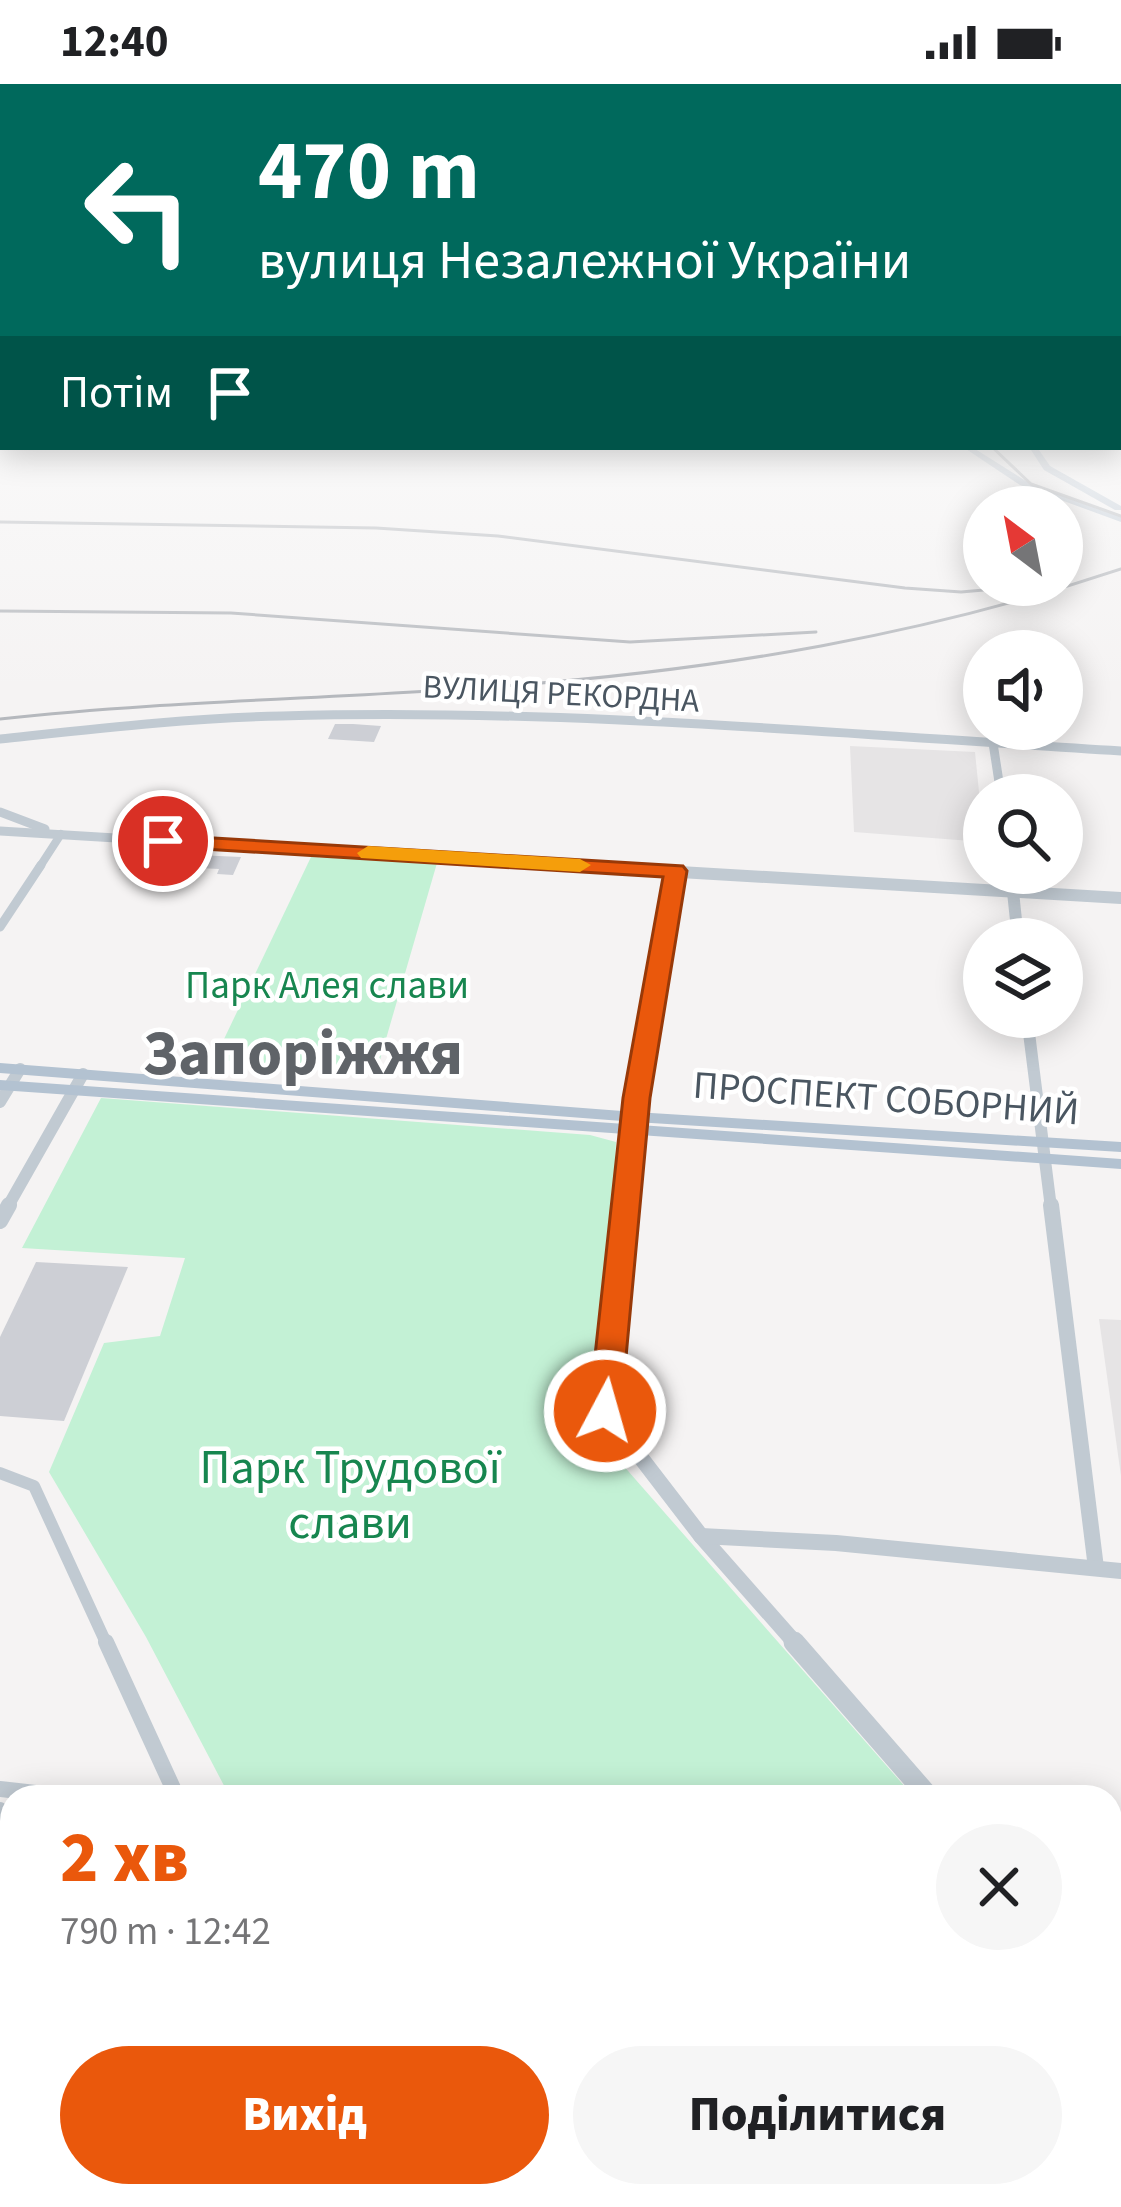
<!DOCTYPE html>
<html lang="uk">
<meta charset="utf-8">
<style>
body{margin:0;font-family:"Source Sans 3",sans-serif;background:#f6f6f6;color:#202124;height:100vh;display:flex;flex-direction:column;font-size:45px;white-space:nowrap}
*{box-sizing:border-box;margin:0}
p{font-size:39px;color:#757577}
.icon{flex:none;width:66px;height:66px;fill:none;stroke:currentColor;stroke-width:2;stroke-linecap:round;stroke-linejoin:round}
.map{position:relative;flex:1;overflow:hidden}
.sheet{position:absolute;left:0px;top:1701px;width:1122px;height:423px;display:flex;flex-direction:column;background:#fff;border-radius:36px 36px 0 0;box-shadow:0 6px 30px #0003}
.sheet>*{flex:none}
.hud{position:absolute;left:0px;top:0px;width:1122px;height:366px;box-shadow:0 6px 30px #0003;background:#00695c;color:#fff;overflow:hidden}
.needle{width:78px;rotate:328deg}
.buttons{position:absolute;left:963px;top:402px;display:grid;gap:24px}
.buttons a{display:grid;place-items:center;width:120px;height:120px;border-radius:50%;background:#fff;box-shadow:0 6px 30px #0003;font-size:60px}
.pin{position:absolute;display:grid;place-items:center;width:102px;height:102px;color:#fff;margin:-51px;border:6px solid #fff;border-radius:50%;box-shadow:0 3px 12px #0007}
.me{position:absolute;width:132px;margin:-66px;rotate:6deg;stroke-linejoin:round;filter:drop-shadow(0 0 9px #0008)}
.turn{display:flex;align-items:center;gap:42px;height:252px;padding:0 60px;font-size:54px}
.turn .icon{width:156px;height:156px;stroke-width:2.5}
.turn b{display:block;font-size:84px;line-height:102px}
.then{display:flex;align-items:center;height:114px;padding:0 60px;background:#0003;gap:24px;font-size:45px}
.round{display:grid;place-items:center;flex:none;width:126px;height:126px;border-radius:63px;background:#f6f6f6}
.summary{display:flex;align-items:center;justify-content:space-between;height:204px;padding:0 60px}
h1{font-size:72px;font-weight:800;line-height:90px;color:#ea580c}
.button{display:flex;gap:24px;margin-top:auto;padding:24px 60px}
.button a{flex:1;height:138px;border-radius:72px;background:#ea580c;color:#fff;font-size:48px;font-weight:800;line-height:138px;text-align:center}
.button a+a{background:#f6f6f6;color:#202124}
.status{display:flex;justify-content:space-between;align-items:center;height:84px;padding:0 60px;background:#fff;direction:ltr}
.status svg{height:33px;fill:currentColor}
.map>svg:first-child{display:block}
</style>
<div class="status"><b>12:40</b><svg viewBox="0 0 49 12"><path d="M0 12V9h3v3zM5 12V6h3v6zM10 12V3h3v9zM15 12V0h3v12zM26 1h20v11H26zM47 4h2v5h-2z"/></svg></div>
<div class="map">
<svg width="1121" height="2123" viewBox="0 0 1121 2123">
<rect width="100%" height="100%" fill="#f5f3f3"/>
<g fill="#e6e4e5">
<path d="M850,662L975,668L984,758L854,748Z"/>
<path d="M1099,1235L1121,1236V1392Z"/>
</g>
<path fill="#fce8e6" d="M0,1851L12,1889V1979L0,2023Z"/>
<g fill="#c3f1d5">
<path d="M311,773L437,779L377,986L214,976Z"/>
<path d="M101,1014L590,1051L616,1058L611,1169L586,1339L914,1713H230L146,1553L49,1388L104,1259L160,1252L185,1174L22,1164Z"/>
<path d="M1110,1939L1121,1952V2123H447L441,2112H1110Z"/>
</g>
<g fill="#cdcfd5">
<path d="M335,640H353L381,642L374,658L328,655Z"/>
<path d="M129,768L241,773L233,791L217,790L219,785L141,781L138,786H119Z"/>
<path d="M36,1178L128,1183L64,1337L0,1332V1253Z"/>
</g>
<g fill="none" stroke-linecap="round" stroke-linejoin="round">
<g stroke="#c1cad2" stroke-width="8">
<path d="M992,645L993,659"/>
<path d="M39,784L61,750"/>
</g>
<path stroke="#c1cad2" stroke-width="9" d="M0,843L41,781"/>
<path stroke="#c1cad2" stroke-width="12" d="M0,1389L34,1402L107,1561"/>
<g stroke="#c1cad2" stroke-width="16">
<path d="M106,1558L177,1713"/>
<path d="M0,1705L71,1713"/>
<path d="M0,1726L12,1765"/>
<path d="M389,2112L395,2123"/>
<path d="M14,2123L17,2112"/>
</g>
<g stroke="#c1cad2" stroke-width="9">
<path d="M0,655C94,645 188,634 282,632C562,624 842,650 1121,667"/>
<path d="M993,659L1001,711"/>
<path d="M0,728L45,745"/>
<path d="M0,747L612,784"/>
</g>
<g stroke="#c1cad2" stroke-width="12">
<path d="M562,781L1121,814"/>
<path d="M1011,789L1018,855"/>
<path d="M1027,933L1051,1124"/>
<path d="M0,1018L20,985"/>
<path d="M7,1124L83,990"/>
<path d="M626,1124L637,1014L676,787"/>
</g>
<g stroke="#c1cad2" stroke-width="16">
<path d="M626,1121L605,1327L701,1452L797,1561"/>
<path d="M1051,1121L1096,1484"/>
<path d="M0,1137L9,1121"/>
<path d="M701,1452L836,1459L1121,1487"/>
</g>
<g stroke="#c1cad2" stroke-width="21">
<path d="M794,1558L929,1713"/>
<path d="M1110,1921L1121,1934"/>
</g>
<g fill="#c1cbd6" fill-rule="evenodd">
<rect x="0" y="340" width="3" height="4"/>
<path d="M963,363H972L1026,397L1121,432V438L1020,401Z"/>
<path d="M1029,363H1037L1050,382L1121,422V426H1115L1044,386Z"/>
</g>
<g fill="#b3c2d1" fill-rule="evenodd">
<path d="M0,979L635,1028L1121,1058V1068L635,1038L0,989Z"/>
<path d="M0,996L1121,1075V1085L0,1006Z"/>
</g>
<path stroke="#b5b8bd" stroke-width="3" d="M992,363L1031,400L1121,432"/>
<g stroke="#b5b8bd" stroke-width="3">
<path d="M0,438L376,444L498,452L905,504L961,508L1031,502"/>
<path d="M0,527L231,529L630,558L816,548"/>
<path d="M0,635C172,616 344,615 516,601C723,585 924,551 1121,485"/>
</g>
</g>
<linearGradient id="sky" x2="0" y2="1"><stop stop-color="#85c3ea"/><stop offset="0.51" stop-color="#fafafa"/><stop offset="1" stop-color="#fafafa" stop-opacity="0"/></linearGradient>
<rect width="1121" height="609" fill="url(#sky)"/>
<path fill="#ea580c" stroke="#983908" stroke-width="3" d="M163,751L683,782L687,787L650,1014L621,1327L616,1335H594L589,1327L623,1014L663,793L155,762L152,757Z"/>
<path fill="#f59e0b" d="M368,762L580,775L591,781L580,788L361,774L357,769Z"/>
<g text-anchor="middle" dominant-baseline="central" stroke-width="9" stroke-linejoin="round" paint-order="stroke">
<g font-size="33" fill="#4a5661" stroke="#fff">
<text transform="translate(561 610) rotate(3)">ВУЛИЦЯ РЕКОРДНА</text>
</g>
<g font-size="39" fill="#17864f" stroke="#fff">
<text x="327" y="902">Парк Алея слави</text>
</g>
<g font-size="39" fill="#4a5661" stroke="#fff">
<text transform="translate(886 1015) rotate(4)">ПРОСПЕКТ СОБОРНИЙ</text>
</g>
<g font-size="48" fill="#17864f" stroke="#fff">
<text x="350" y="1384">Парк Трудової<tspan x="350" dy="55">слави</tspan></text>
</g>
<g font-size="63" font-weight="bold" fill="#5f6368" stroke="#fff">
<text x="303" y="970">Запоріжжя</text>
</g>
</g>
</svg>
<div class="buttons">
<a><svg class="needle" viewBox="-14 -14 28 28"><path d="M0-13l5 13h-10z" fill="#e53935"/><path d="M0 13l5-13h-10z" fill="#757577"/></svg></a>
<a><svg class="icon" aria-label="sound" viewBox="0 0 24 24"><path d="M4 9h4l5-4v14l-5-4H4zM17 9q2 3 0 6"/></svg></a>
<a><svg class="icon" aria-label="search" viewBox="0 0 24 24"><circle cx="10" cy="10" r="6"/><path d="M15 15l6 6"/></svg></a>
<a><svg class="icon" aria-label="layers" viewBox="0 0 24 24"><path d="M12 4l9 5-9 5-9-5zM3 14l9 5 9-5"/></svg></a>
</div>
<div class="pin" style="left:163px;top:757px;background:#d93025"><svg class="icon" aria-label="arrive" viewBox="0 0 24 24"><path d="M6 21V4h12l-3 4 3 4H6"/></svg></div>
<svg class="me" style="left:605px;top:1327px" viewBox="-20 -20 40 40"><circle r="17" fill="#ea580c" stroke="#fff" stroke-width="3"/><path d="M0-11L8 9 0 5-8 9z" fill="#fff"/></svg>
<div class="hud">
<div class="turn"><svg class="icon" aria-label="left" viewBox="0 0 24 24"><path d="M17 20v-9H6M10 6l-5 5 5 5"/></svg><div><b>470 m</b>вулиця Незалежної України</div></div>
<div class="then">Потім<svg class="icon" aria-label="arrive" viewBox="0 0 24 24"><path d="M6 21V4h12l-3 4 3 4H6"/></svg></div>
</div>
<section class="sheet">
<div class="summary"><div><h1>2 хв</h1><p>790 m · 12:42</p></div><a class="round"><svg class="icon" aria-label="close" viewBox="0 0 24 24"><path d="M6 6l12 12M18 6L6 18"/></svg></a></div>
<div class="button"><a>Вихід</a><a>Поділитися</a></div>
</section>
</div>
